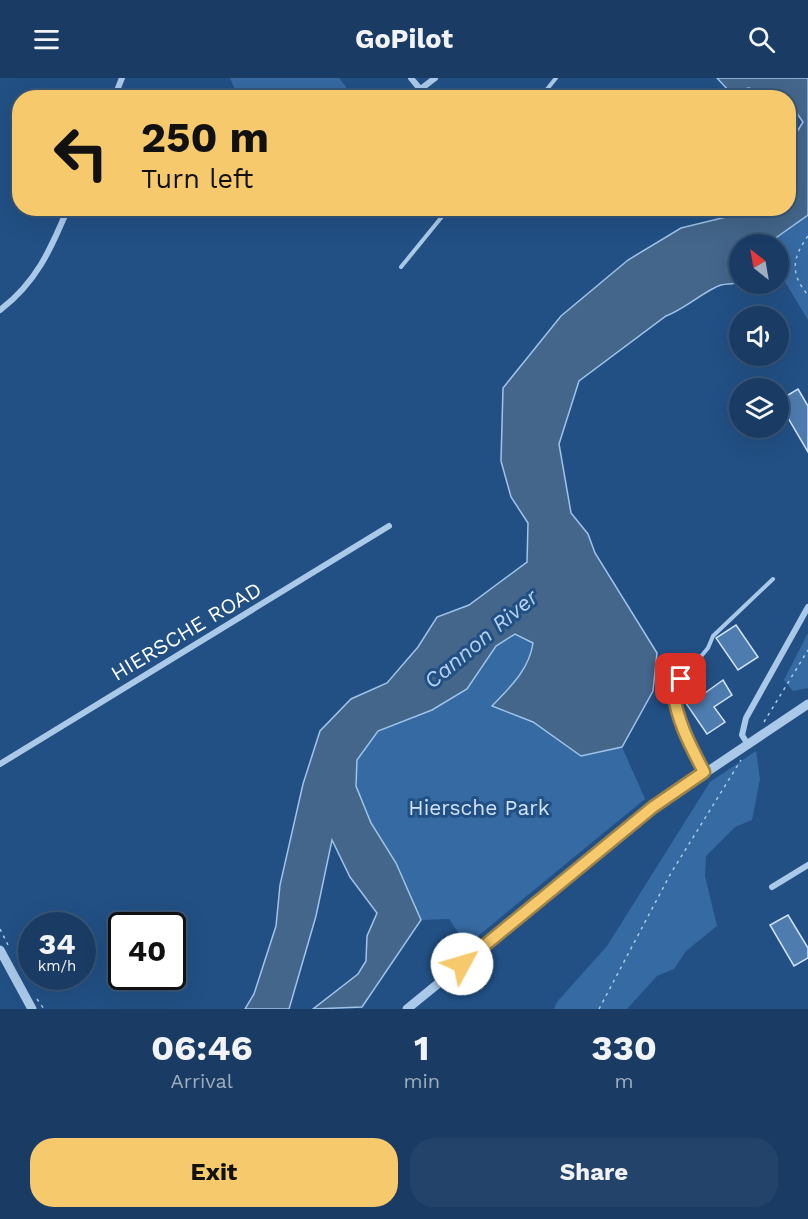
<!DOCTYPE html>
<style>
body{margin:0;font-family:"Work Sans",sans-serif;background:#23436a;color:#f1f3f6;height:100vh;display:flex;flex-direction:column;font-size:22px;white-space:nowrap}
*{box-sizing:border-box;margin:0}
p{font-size:20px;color:#9fadbf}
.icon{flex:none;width:33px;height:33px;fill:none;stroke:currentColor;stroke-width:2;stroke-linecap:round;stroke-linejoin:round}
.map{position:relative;height:931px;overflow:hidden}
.side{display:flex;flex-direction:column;background:#1a3c64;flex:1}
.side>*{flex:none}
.top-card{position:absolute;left:12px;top:12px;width:784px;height:126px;border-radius:24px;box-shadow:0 6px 24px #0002,0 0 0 2px #385678;background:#f5c96c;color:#111;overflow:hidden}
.needle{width:39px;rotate:329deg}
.controls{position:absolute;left:729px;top:156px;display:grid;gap:12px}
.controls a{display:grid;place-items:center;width:60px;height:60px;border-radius:50%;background:#1a3c64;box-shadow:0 6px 24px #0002,0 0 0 2px #385678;font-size:30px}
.speed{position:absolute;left:18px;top:834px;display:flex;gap:12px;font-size:30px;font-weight:700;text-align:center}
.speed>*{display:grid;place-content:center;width:78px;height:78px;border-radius:50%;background:#1a3c64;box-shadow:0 6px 24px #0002,0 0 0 2px #385678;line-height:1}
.speed small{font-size:15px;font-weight:400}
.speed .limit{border:3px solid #111;border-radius:9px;background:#fff;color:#111}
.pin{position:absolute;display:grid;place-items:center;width:51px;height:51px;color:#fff;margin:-26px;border-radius:12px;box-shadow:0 3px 9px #0006}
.me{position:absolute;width:66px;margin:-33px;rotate:51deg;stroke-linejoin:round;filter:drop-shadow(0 0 4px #0008)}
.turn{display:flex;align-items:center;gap:21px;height:126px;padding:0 30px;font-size:27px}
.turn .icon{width:78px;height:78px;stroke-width:2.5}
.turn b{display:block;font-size:42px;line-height:51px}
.eta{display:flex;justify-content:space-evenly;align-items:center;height:102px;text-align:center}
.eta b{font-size:36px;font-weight:700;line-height:42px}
.button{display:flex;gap:12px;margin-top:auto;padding:12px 30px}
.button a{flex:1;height:69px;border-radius:24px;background:#f5c96c;color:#111;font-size:24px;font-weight:700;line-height:69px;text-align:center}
.button a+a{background:#23436a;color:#f1f3f6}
header{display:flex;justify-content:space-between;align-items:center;height:78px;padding:0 30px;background:#1a3c64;font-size:27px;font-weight:700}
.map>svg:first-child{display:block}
</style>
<header><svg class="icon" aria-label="menu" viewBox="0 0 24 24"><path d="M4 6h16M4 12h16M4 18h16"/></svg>GoPilot<svg class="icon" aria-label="search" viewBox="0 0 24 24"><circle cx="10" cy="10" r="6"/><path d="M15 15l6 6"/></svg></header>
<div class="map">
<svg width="808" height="931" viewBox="0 0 808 931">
<rect width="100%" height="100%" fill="#225085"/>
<g fill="#366aa2">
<path d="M230,0H339L354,19H238Z"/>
<path d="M808,137V242L779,194L778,166H767Z"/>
<path d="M808,555V610L793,613L784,602Z"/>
<path d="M515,556L533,565C528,593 509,607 492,628L533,644L581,678L622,669L645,721L467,867L449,841L421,842L396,785L371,745L356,708L357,682L378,653L432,632L467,611L496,568Z"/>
<path d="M756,673L760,701L752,742L735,749L706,778L705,798L717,848L686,873L674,891L657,898L627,931H554L557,924L607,868L710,704Z"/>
</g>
<path fill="#44668b" stroke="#9ec4ea" stroke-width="1.5" d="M717,0H808V137L767,166H740L739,204C733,207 727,205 721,207C707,211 685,231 666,238L579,303L559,366L571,435L588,456L595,475L657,575L653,613L622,669L581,678L533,644L492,628C510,609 529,592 533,565L515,556L496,568L467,611L432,632L378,653L357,682L356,708L371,745L396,785L421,842L362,929L313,931L358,896L366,883L367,858L377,835L350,799L332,762L316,838L289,931H245L254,916L276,848L280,807L303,706L320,653L351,621L387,605L418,569L437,539L469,527L527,484L528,445L511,419L501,383L503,310L561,238L628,182L681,150L751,133V131L789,130V67L803,44L789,24V20L774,19L749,10L730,14Z"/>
<g fill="#4f7caf" stroke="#cfe2f7" stroke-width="1.5">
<path d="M798,311L808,328V374L778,323Z"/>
<path d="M736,547L758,579L738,592L716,560Z"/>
<path d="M723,602L732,617L714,629L725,644L707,656L681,618L699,606L705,615Z"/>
<path d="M788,837L808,870V880L794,888L770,847Z"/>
</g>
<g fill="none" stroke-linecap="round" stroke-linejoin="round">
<g stroke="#aac9e9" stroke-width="1.5" stroke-dasharray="3 4.5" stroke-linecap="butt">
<path d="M808,158C792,180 790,196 808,217"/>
<path d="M764,644L808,572"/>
<path d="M0,851L8,867"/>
<path d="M37,921L44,931"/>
<path d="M599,931L671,795L741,682"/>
</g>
<g stroke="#aac9e9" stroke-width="4">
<path d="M540,20L556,0"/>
<path d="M401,189L449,130"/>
<path d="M704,693L680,648L673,612L708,570L713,558L773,501"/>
</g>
<g stroke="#aac9e9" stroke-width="6">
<path d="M411,0L420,11"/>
<path d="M114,20L122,0"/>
<path d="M409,20L435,0"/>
<path d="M0,232C36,205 51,171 68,130"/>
<path d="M747,665L742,657L746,640L808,529"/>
<path d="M0,686L389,448"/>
<path d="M772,809L808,787"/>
</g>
<g stroke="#aac9e9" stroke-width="9">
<path d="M0,872L32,931"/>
<path d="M407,931L653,730L808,626"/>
</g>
</g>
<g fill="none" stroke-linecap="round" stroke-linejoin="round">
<defs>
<path id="route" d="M462,886L653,729L704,694C690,667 677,643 673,612L681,601"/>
</defs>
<use href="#route" stroke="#9f8346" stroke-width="15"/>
<use href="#route" stroke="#f5c96c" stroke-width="10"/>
</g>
<g text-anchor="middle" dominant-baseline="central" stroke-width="6" stroke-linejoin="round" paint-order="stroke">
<g font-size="21" fill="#fff" stroke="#225085">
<text transform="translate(186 553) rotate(-31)">HIERSCHE ROAD</text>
</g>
<g font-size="21" fill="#cfe2f7" stroke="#225085">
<text x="479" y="729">Hiersche Park</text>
</g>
<g font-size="22" font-style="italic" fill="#b6d3f0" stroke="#225085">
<text transform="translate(481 561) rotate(-40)">Cannon River</text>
</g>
</g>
</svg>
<div class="controls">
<a><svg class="needle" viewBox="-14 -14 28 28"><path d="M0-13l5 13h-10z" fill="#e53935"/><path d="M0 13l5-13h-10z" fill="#9fadbf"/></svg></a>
<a><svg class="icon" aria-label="sound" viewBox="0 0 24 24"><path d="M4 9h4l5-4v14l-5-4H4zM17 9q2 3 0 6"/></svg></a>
<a><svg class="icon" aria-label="layers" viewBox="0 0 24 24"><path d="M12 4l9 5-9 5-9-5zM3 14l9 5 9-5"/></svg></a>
</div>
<div class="speed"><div>34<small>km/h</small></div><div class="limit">40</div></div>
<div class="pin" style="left:681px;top:601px;background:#d93025"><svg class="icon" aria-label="arrive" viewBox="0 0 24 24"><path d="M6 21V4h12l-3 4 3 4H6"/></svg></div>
<svg class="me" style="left:462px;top:886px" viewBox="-20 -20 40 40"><circle r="19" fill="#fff"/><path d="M0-13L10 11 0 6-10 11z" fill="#f5c96c"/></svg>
<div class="top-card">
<div class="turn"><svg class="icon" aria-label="left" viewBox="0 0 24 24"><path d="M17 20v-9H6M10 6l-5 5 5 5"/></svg><div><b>250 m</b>Turn left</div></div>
</div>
</div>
<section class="side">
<div class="eta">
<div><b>06:46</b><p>Arrival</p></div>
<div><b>1</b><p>min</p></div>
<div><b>330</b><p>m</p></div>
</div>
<div class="button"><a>Exit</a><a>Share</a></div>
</section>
